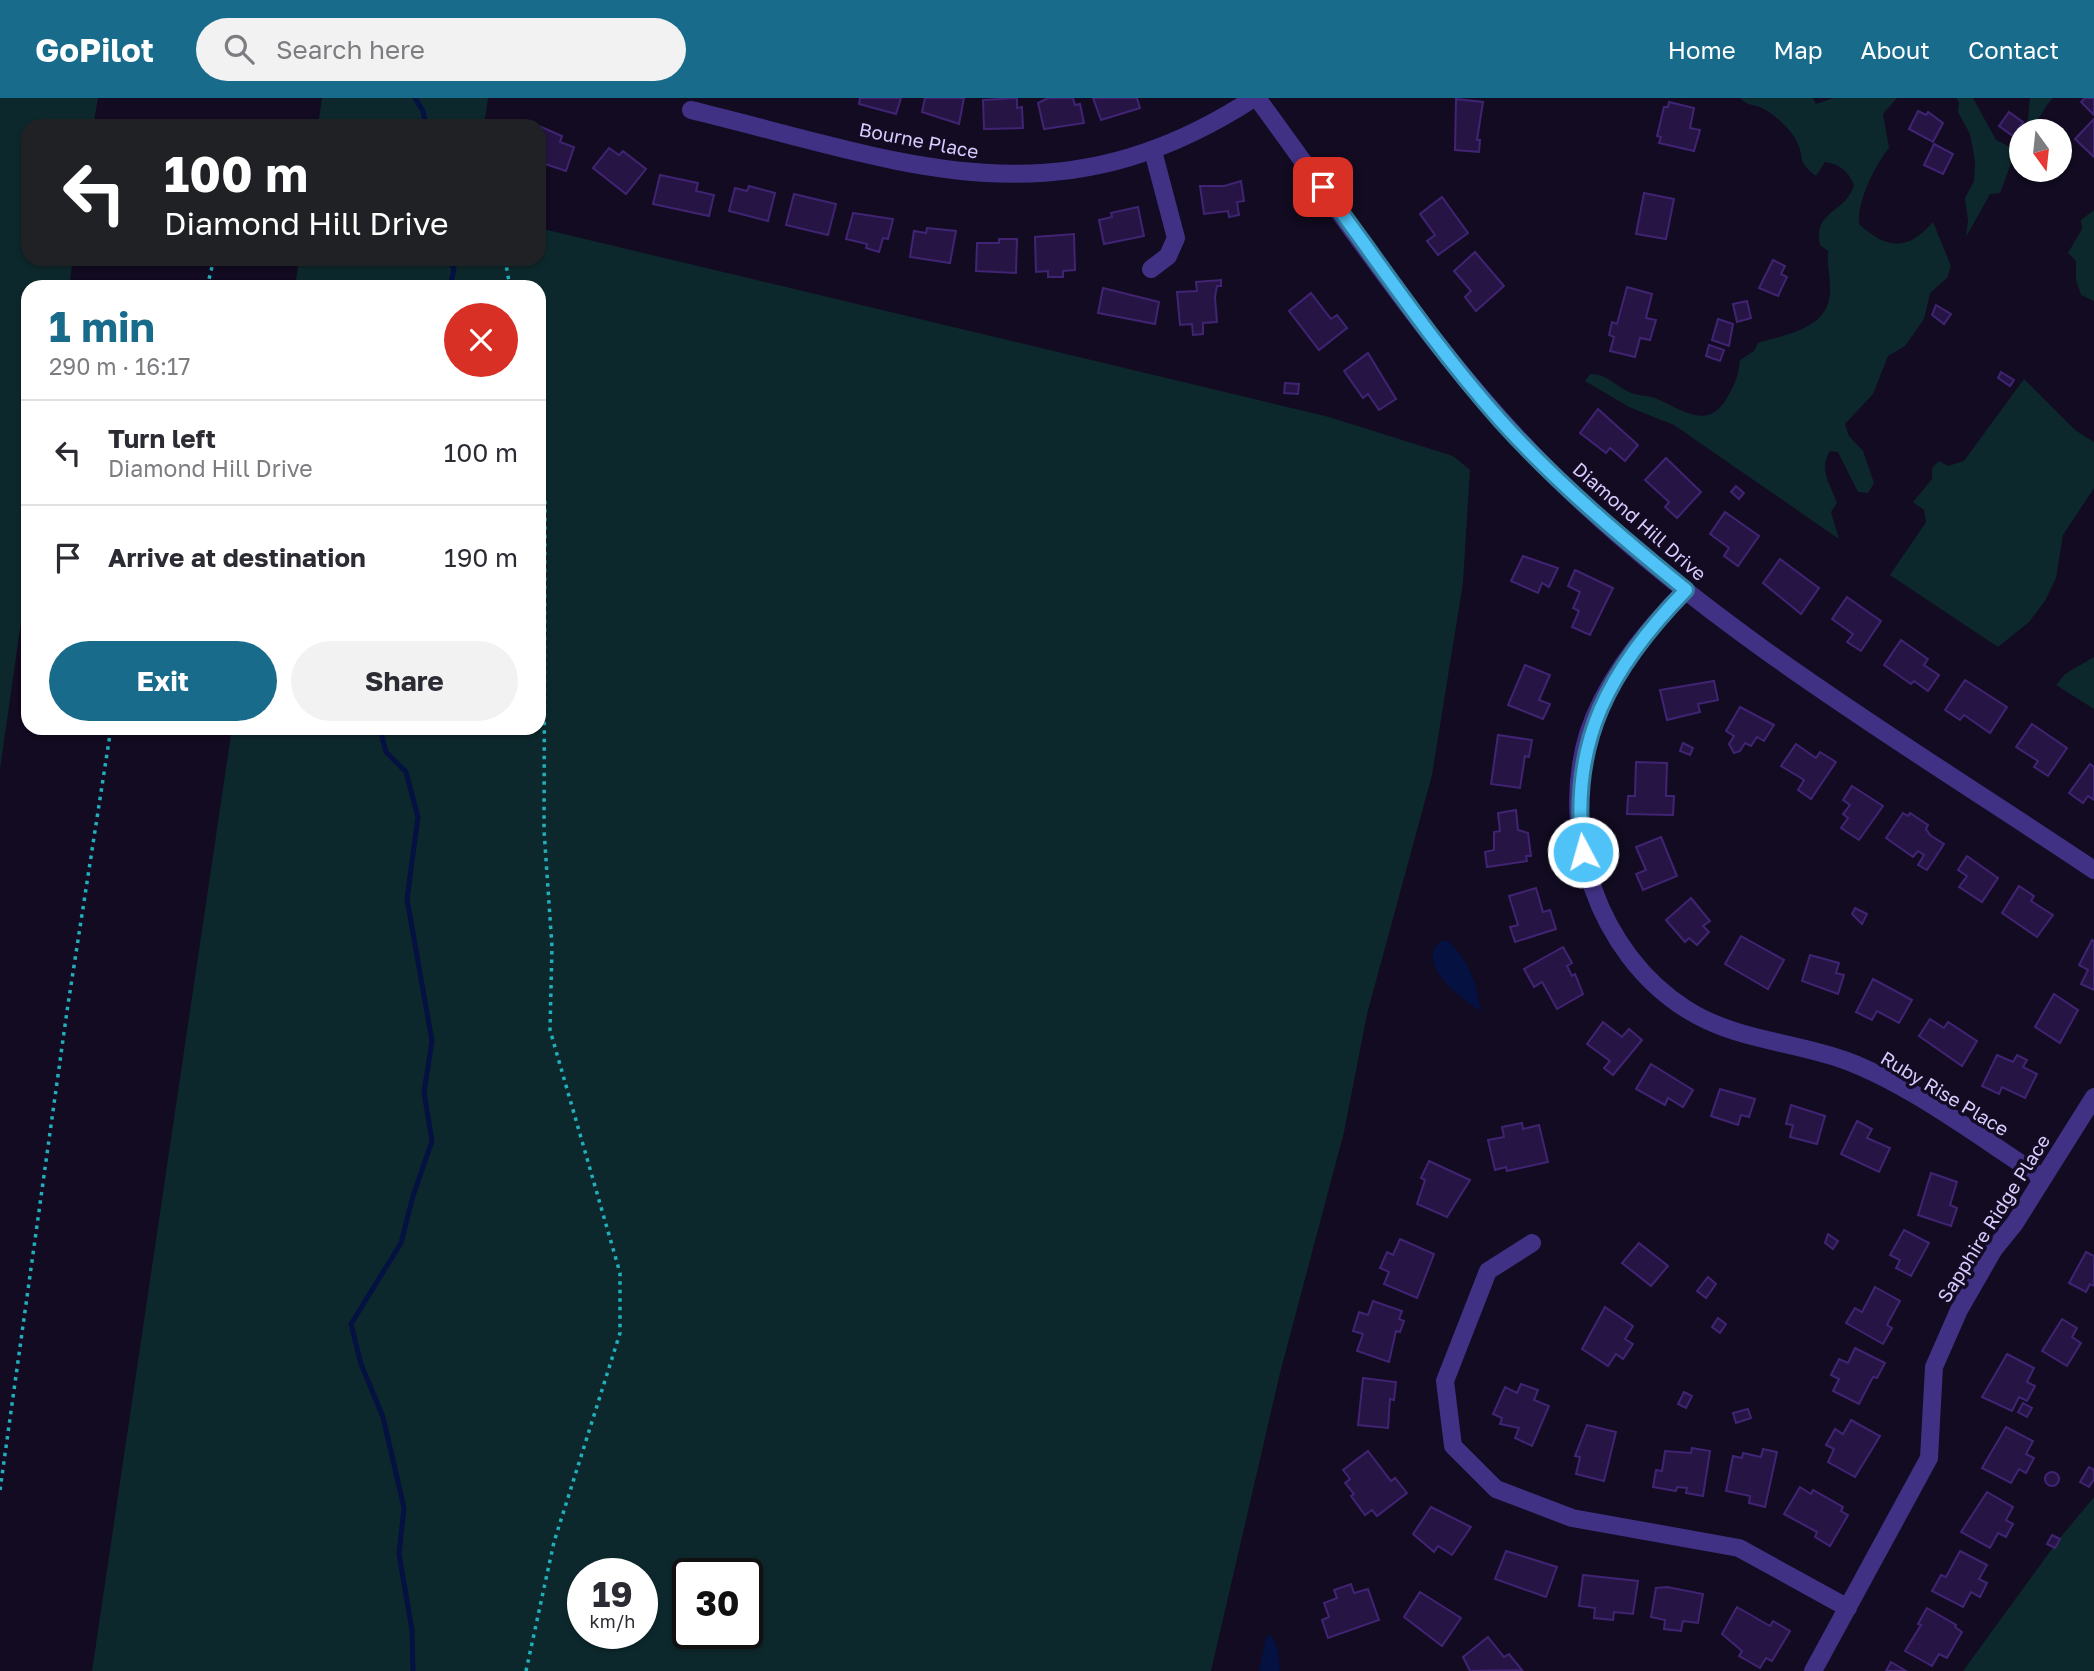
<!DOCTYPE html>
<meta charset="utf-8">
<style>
body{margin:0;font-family:"Golos Text",sans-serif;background:#f2f2f3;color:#2b2b33;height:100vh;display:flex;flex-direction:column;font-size:26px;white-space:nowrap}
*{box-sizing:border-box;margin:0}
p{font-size:23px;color:#7c7c81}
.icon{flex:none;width:38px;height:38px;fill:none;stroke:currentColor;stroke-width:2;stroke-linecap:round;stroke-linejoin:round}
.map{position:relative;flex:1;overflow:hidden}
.sheet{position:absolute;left:21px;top:182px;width:525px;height:455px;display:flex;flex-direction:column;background:#fff;border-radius:21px;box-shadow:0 2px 5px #0004}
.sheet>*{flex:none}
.guide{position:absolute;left:21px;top:21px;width:525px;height:147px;border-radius:21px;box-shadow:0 2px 5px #0004;background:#202124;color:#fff;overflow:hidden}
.needle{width:46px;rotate:165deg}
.tools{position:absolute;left:2009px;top:21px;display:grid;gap:14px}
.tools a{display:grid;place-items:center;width:63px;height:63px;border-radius:50%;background:#fff;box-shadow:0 2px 5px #0004;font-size:35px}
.speed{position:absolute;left:567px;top:1460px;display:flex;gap:14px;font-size:35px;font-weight:700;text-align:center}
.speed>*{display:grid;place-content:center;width:91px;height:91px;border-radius:50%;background:#fff;box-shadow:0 2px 5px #0004;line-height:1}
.speed small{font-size:18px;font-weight:400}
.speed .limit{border:4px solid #111;border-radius:10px;background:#fff;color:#111}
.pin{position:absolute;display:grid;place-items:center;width:60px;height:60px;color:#fff;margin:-30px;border-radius:14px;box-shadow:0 4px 10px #0006}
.me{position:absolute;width:77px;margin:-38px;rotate:354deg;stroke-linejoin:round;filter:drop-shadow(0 0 5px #0008)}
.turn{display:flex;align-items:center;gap:24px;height:147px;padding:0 28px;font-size:32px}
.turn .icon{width:91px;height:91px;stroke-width:2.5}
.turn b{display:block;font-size:49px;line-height:60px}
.round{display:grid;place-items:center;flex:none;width:74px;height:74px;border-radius:37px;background:#f2f2f3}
.head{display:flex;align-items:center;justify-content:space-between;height:119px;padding:0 28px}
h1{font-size:42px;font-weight:700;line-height:52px;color:#186b8b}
.primary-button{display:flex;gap:14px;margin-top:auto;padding:14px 28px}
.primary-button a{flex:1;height:80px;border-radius:42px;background:#186b8b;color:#fff;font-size:28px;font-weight:700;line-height:80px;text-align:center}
.primary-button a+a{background:#f2f2f3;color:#2b2b33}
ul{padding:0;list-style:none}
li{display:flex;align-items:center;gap:21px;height:105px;padding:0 28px;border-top:2px solid #e1e1e2}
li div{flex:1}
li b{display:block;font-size:26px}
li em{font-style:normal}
header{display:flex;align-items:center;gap:42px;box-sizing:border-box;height:98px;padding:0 35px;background:#186b8b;color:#fff}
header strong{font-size:33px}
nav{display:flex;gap:38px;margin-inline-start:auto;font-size:24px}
.search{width:490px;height:63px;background:#f2f2f3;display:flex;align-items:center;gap:18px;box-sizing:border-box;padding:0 24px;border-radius:38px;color:#7c7c81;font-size:26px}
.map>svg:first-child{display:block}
</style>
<header>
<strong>GoPilot</strong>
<div class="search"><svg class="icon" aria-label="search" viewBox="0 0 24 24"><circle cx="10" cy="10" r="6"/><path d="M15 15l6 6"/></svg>Search here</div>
<nav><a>Home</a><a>Map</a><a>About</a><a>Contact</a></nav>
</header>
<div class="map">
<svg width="2094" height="1573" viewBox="0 0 2094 1573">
<rect width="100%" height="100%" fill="#120b21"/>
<g fill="#0d282c" fill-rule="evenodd">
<path d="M0,0H98L93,28H28V161H73L69,189H28V475L0,671Z"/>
<path d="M322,0H488L484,28H318Z"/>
<path d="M1740,0H1813L1816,6L1833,0H1897L1883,16L1889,50C1875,68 1857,103 1859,126C1887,152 1908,153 1933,124L1951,168L1947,180L1930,195L1924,221L1905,248L1888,258L1873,296L1845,326L1849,338L1863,353L1874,385L1868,395L1858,394L1838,354L1830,353C1818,372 1831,387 1837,405L1831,414L1839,441L1674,327L1629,309L1585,283L1590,276C1606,276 1615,287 1629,294C1637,298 1646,297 1655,300C1683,312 1709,334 1728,298C1735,286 1739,276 1740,262L1754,253L1758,245C1787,236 1831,231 1830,191C1830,178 1827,166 1828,153L1820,147C1813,111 1845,117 1854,87C1848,73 1840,66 1825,64L1816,78C1795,62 1806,60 1796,42C1790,31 1775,17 1764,11C1755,6 1747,8 1740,0Z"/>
<path d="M1956,0H1973L1996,42L2016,52L2000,95L1990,96L1966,139L1968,123L1965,100L1974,83L1975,63L1970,36L1958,14L1959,4Z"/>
<path d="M2030,0H2053C2043,10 2039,25 2027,32Z"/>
<path d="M2094,112V203L2081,197L2076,182V163L2068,155L2082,131L2081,122Z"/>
<path d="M539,130L1329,319L1453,358L1470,372L1463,485L1432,677L1367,916L1344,1034L1280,1275L1211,1573H92L232,630H539V189H295L299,161H539ZM583,1475H642V1535H583ZM688,1475H747V1535H688Z"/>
<path d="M2024,281L2075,332L2094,344V390L2063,437L2056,480L2045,503L2029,524L1998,549L1890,477L1926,424L1924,412L1913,404L1932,381V370L1939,363L1948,368L1964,363Z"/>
<path d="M2094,559V611L2056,587L2065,576Z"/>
<path d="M2094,1399V1573H1963L2059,1441Z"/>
</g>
<g fill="#041141">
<path d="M1441,843H1448C1468,862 1478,885 1480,913C1463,901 1413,866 1441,843Z"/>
<path d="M1271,1537L1278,1552L1280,1573H1259L1266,1539Z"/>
</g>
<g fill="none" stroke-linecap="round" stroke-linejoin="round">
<g stroke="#041141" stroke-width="5">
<path d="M415,0L423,13L426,28"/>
<path d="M449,161L454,171L450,189"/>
<path d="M380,630L386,654L406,674L418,719L407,801L432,943L424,994L432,1043L413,1098L401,1145L351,1226L361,1266L383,1319L404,1410L399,1456L412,1532L413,1573"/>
</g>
</g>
<g fill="#261544" stroke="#402473" stroke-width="2">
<path d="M860,0H901L896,16L859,6Z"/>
<path d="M925,0H964L959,26L922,14Z"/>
<path d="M1017,0V10L1022,9L1023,30L984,31L983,2Z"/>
<path d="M1048,0H1073L1075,7L1080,6L1084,25L1044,31L1038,5Z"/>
<path d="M1093,0H1137L1140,10L1101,22Z"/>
<path d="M2085,0H2094V17L2081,4Z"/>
<path d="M1456,1L1483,4L1477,42H1480L1479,54L1455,52Z"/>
<path d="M1669,4L1694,10L1690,30L1700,32L1694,53L1659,45L1661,39L1657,38L1664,9H1668Z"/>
<path d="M1918,13L1926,17L1928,14L1943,25L1933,44L1909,31Z"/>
<path d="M2009,14L2023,24L2013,38L1999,28Z"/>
<path d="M2094,21V59L2075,41Z"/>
<path d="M539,28L562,38L560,44L574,49L566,73L539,64Z"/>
<path d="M1934,46L1953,56L1943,76L1924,67Z"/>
<path d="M609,50L619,57L623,53L646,71L626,96L593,70Z"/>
<path d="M660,77L698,85L696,93L714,97L709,118L653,106Z"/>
<path d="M1241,83L1244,103L1237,104L1239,117L1229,119L1228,113L1204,116L1200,88H1224Z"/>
<path d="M749,88L775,95L768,123L729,113L735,90L747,93Z"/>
<path d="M1644,95L1674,101L1666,141L1636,136Z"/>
<path d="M794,96L836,106L828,137L786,127Z"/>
<path d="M1442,99L1468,135L1438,157L1427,143L1435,137L1420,116Z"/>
<path d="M1138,109L1144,138L1104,146L1099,122L1112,119L1111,115Z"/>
<path d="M853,115L893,121L888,141L883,140L879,154L866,150L867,146L846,141Z"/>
<path d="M927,130L956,133L950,165L910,159L914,133L926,135Z"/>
<path d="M1074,136L1075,172L1063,173V179H1048V173L1036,174L1035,139Z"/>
<path d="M999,141H1017L1016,175L976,173L977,145H999Z"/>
<path d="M1475,154L1504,188L1476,213L1465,199L1471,193L1454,173Z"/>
<path d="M1773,162L1785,168L1781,176L1787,179L1778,198L1759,190Z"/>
<path d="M1221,182V188H1217L1215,199L1217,224L1203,225V236L1193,237L1192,226L1180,227L1177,194L1197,193L1196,184Z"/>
<path d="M1627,189L1652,196L1646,220L1656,222L1650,242L1640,240L1635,259L1610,253L1614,239L1609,237L1612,224L1617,226Z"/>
<path d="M1103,190L1159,204L1155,226L1098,215Z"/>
<path d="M1311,195L1331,221L1337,217L1347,230L1319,252L1289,213Z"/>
<path d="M1747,203L1751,220L1737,224L1733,206Z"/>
<path d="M1936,207L1951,216L1944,226L1932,217Z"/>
<path d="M1718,221L1733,226L1729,248L1712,242Z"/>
<path d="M1709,247L1724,252L1720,263L1706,258Z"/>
<path d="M1368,255L1396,301L1379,312L1368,296L1363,300L1344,273Z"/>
<path d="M2001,274L2014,282L2010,288L1998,280Z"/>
<path d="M1285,285L1299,286L1298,296L1284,295Z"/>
<path d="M1598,311L1638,347L1625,363L1610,350L1606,355L1580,335Z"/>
<path d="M1666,360L1701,394L1677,420L1665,409L1669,404L1645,382Z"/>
<path d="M1736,388L1744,395L1739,401L1731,394Z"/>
<path d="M1725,414L1759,438L1738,468L1724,458L1729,450L1710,436Z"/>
<path d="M1523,458L1558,470L1549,489L1542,485L1538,495L1511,483Z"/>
<path d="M1780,461L1819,490L1801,516L1763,485Z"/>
<path d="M1575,472L1613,490L1590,537L1572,529L1579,513L1573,510L1580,494L1568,488Z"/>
<path d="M1847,499L1881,523L1861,553L1847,544L1853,536L1832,521Z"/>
<path d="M1901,542L1928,561L1924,567L1939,577L1928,593L1914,583L1911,586L1884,567Z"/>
<path d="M1525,567L1550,577L1539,602L1550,606L1543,621L1508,607Z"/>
<path d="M1965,582L2007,609L1990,635L1964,617L1960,622L1945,612Z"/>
<path d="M1714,583L1718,602L1698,606L1700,614L1667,622L1660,592Z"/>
<path d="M1740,609L1774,627L1764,643L1757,639L1751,648L1745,645L1740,653L1734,655L1729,646L1734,638L1726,633Z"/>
<path d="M2032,626L2067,650L2048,678L2034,669L2038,663L2016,649Z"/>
<path d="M1498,637L1532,642L1529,659L1525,658L1520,690L1491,686Z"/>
<path d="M1683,645L1693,650L1690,657L1680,653Z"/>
<path d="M1796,646L1816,660L1820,654L1836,664L1811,701L1798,692L1804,682L1781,668Z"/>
<path d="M1636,664L1667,665L1666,698H1674L1673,717L1627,716L1628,698H1635Z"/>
<path d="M2090,666L2094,669V702L2088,698L2083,705L2069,695Z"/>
<path d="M1852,688L1883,708L1859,742L1841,730L1848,720L1843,716L1850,707L1843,702Z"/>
<path d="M1516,712L1518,732L1528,735L1531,758H1526L1527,763L1487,769L1485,754L1494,752V734L1500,733L1498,715Z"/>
<path d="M1903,715L1908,718L1910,715L1928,727L1926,731L1930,737L1944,746L1927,772L1918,767L1924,757L1918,753L1913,759L1886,740Z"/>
<path d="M1661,739L1677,778L1643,792L1636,776L1646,772L1636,749Z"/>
<path d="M1967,758L1998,780L1982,804L1959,789L1967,778L1958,772Z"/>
<path d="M2019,788L2034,798L2031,803L2053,817L2037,839L2002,815Z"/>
<path d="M1536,790L1543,814L1550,812L1556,831L1515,844L1510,829L1518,827L1509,798Z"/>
<path d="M1691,800L1710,823L1703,828L1709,834L1697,847L1689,840L1685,844L1666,822Z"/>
<path d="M1855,810L1867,816L1862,826L1852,816Z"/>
<path d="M1741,838L1784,862L1768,891L1725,866Z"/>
<path d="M2092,842L2094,843V892L2081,886L2088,872L2079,867Z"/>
<path d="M1563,849L1572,865L1567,868L1572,878L1575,876L1583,896L1557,911L1542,884L1534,889L1524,871Z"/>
<path d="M1810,857L1839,865L1836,875L1844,877L1838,896L1802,883Z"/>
<path d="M1873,881L1912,902L1899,925L1877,913L1872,922L1856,914Z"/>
<path d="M2054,896L2078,912L2060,945L2035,929Z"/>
<path d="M1930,921L1944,930L1948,924L1977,943L1962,968L1919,938Z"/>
<path d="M1603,924L1622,939L1629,931L1642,942L1613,977L1604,970L1610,963L1587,946Z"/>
<path d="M1997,957L2013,964L2017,957L2027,962L2023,969L2037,976L2025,1000L2002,989L1999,996L1982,988Z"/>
<path d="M1651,966L1693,992L1683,1009L1668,1000L1665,1007L1636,991Z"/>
<path d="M1720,991L1755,1001L1749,1019L1741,1017L1738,1027L1711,1018Z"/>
<path d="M1791,1007L1825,1018L1817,1046L1790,1039L1793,1027L1786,1026Z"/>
<path d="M1857,1023L1872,1031L1867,1040L1890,1050L1879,1074L1841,1056Z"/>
<path d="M1522,1025L1523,1031L1539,1027L1548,1064L1507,1073L1506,1069L1495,1072L1488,1042L1504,1039L1502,1029Z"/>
<path d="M1429,1063L1470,1082L1447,1119L1417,1106L1425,1082L1421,1080Z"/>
<path d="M1931,1075L1957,1084L1950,1107L1957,1110L1951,1128L1918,1117Z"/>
<path d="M1904,1132L1929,1145L1911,1178L1896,1170L1900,1162L1890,1157Z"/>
<path d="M1828,1136L1838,1143L1833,1151L1825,1145Z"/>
<path d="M1400,1141L1434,1156L1417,1200L1384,1186L1389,1174L1380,1170L1387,1154L1393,1157Z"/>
<path d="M1639,1145L1668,1168L1651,1188L1622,1165Z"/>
<path d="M2086,1154L2094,1158V1188L2090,1186L2086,1194L2069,1185Z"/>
<path d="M1708,1179L1716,1186L1706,1200L1697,1193Z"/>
<path d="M1875,1189L1900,1203L1887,1227L1892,1230L1883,1246L1846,1225L1855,1210L1862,1214Z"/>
<path d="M1373,1203L1402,1213L1399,1221L1404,1223L1400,1234L1396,1233L1389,1264L1357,1253L1363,1236L1353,1233L1359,1214L1368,1217Z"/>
<path d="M1605,1209L1633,1228L1625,1241L1633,1246L1623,1261L1616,1256L1608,1268L1582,1251Z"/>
<path d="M1718,1220L1726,1226L1720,1235L1712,1229Z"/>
<path d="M2062,1221L2077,1230L2072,1239L2081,1245L2067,1268L2042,1253Z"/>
<path d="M1855,1250L1885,1265L1877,1280L1873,1279L1859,1306L1833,1293L1839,1281L1831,1277L1839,1261L1848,1265Z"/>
<path d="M2007,1256L2034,1270L2027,1284L2035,1288L2027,1303L2019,1299L2012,1313L1982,1299Z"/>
<path d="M1363,1280L1396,1284L1394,1302L1390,1301L1388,1330L1358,1327Z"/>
<path d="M1521,1286L1538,1292L1534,1302L1549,1308L1532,1348L1515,1340L1519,1330L1500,1326L1502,1320L1493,1316L1505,1289L1517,1295Z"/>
<path d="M1684,1294L1692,1298L1686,1310L1678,1306Z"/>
<path d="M2023,1305L2032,1310L2027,1319L2018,1314Z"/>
<path d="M1748,1311L1751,1320L1736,1325L1733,1315Z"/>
<path d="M1851,1322L1880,1338L1855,1379L1828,1364L1834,1351L1826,1347L1835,1331L1843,1336Z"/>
<path d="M1587,1327L1616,1334L1604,1383L1576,1376L1580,1359L1575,1358Z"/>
<path d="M2006,1329L2033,1343L2026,1356L2034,1360L2026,1375L2019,1371L2011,1385L1982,1370Z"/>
<path d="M1692,1350L1710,1353L1703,1398L1686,1395L1687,1390L1677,1389L1676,1393L1653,1389L1656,1372L1662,1373L1665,1353L1691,1355Z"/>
<path d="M1763,1351L1777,1354L1765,1409L1749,1405L1750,1398L1726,1393L1733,1358L1742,1360L1743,1355L1761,1359Z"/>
<path d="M1368,1353L1391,1383L1395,1380L1407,1395L1377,1418L1372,1412L1365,1417L1351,1398L1354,1396L1345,1385L1350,1381L1343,1372Z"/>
<path d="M2089,1369L2094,1372V1381L2089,1389L2080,1384Z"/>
<circle cx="2052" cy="1381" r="7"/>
<path d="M1800,1389L1811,1396L1813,1392L1843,1409L1841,1413L1848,1417L1830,1448L1815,1439L1817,1434L1784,1416Z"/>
<path d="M1987,1394L2013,1409L2006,1422L2013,1426L2006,1439L1998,1435L1990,1450L1961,1434Z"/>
<path d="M1431,1409L1471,1429L1452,1457L1438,1448L1434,1454L1413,1436Z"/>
<path d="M2052,1437L2060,1441L2055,1450L2047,1446Z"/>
<path d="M1506,1453L1557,1469L1546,1499L1495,1481Z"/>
<path d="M1960,1453L1987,1467L1979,1481L1987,1485L1980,1499L1971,1494L1963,1509L1932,1493L1941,1477L1946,1479Z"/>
<path d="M1583,1477L1638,1483L1633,1516L1614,1514L1613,1522L1594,1520L1595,1510L1579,1508Z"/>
<path d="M1351,1486L1354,1495L1368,1491L1379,1522L1328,1540L1322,1522L1329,1519L1324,1505L1337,1500L1334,1492Z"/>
<path d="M1667,1489L1703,1496L1698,1525L1683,1523L1681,1533L1664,1531L1665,1522L1651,1519L1656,1490Z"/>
<path d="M1420,1494L1461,1520L1442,1548L1404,1519Z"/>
<path d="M1737,1509L1770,1528L1773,1523L1790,1533L1772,1563L1766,1560L1760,1570L1739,1558L1742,1553L1722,1536Z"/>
<path d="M1927,1510L1956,1527L1955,1529L1962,1534L1947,1560L1939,1556L1932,1568L1905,1553L1921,1527L1918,1526Z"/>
<path d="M1488,1539L1504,1559L1509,1556L1522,1572L1470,1573L1463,1559Z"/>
<path d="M1891,1564L1906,1573H1886Z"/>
</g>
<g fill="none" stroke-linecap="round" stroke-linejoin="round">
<g stroke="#21afbd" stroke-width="3.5" stroke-dasharray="3.5 5" stroke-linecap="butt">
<path d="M505,161L510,189"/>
<path d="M207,189L214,161"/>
<path d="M0,1392L67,913L111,630"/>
<path d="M526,1573L554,1444L620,1235V1175L550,932L552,849L544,732L545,404L539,367"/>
</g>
<g stroke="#413185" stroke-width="18">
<path d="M1257,0C1355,133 1446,275 1566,389C1720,538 1917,653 2094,772"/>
<path d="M691,12C902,63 1053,131 1254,0"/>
<path d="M1151,171L1168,158L1176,140L1153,53"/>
<path d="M1686,492C1647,531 1605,582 1588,636C1558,735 1598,855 1686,911C1736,943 1793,943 1847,963C1913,988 1982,1041 2043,1080"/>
<path d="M1532,1145L1488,1173L1445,1283L1453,1348L1496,1391L1572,1420L1739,1450L1848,1510"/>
<path d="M1813,1573L1929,1360L1934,1269L1959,1212L1994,1151L2015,1125L2094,999"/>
</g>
</g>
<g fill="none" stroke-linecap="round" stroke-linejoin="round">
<defs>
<path id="route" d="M1323,89C1381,168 1436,250 1501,323C1557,385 1621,439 1686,492C1610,570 1569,643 1583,754"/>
</defs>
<use href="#route" stroke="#337fa1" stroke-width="18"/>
<use href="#route" stroke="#4fc3f7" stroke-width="12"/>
</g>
<g text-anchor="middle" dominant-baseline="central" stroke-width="7" stroke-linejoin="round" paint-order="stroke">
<g font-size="19" fill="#d9cbff" stroke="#120b21">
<text transform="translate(919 42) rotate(11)">Bourne Place</text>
<text transform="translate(1640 423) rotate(41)">Diamond Hill Drive</text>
<text transform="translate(1945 995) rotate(31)">Ruby Rise Place</text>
<text transform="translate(1993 1120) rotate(-58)">Sapphire Ridge Place</text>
</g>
</g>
</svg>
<div class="tools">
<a><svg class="needle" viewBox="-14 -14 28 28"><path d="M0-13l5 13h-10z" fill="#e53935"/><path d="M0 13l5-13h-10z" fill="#7c7c81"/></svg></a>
</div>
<div class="speed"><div>19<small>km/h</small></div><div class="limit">30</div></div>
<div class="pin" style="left:1323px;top:89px;background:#d93025"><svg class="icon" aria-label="arrive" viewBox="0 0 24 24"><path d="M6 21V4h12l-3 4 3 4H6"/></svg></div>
<svg class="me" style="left:1583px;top:754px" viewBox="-20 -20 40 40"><circle r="17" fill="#4fc3f7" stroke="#fff" stroke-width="3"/><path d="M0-11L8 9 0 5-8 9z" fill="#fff"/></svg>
<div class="guide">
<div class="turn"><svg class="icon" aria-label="left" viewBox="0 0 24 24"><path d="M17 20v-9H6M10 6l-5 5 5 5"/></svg><div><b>100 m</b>Diamond Hill Drive</div></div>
</div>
<section class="sheet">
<div class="head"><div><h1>1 min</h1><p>290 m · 16:17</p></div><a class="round" style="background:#d93025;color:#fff"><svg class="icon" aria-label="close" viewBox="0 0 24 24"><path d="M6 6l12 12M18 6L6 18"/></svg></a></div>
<ul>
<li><svg class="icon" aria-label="left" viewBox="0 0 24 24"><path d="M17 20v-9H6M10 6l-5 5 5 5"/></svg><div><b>Turn left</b><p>Diamond Hill Drive</p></div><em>100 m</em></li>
<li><svg class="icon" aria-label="arrive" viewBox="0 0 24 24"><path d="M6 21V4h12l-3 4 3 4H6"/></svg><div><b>Arrive at destination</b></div><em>190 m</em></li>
</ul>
<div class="primary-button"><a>Exit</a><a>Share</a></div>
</section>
</div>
